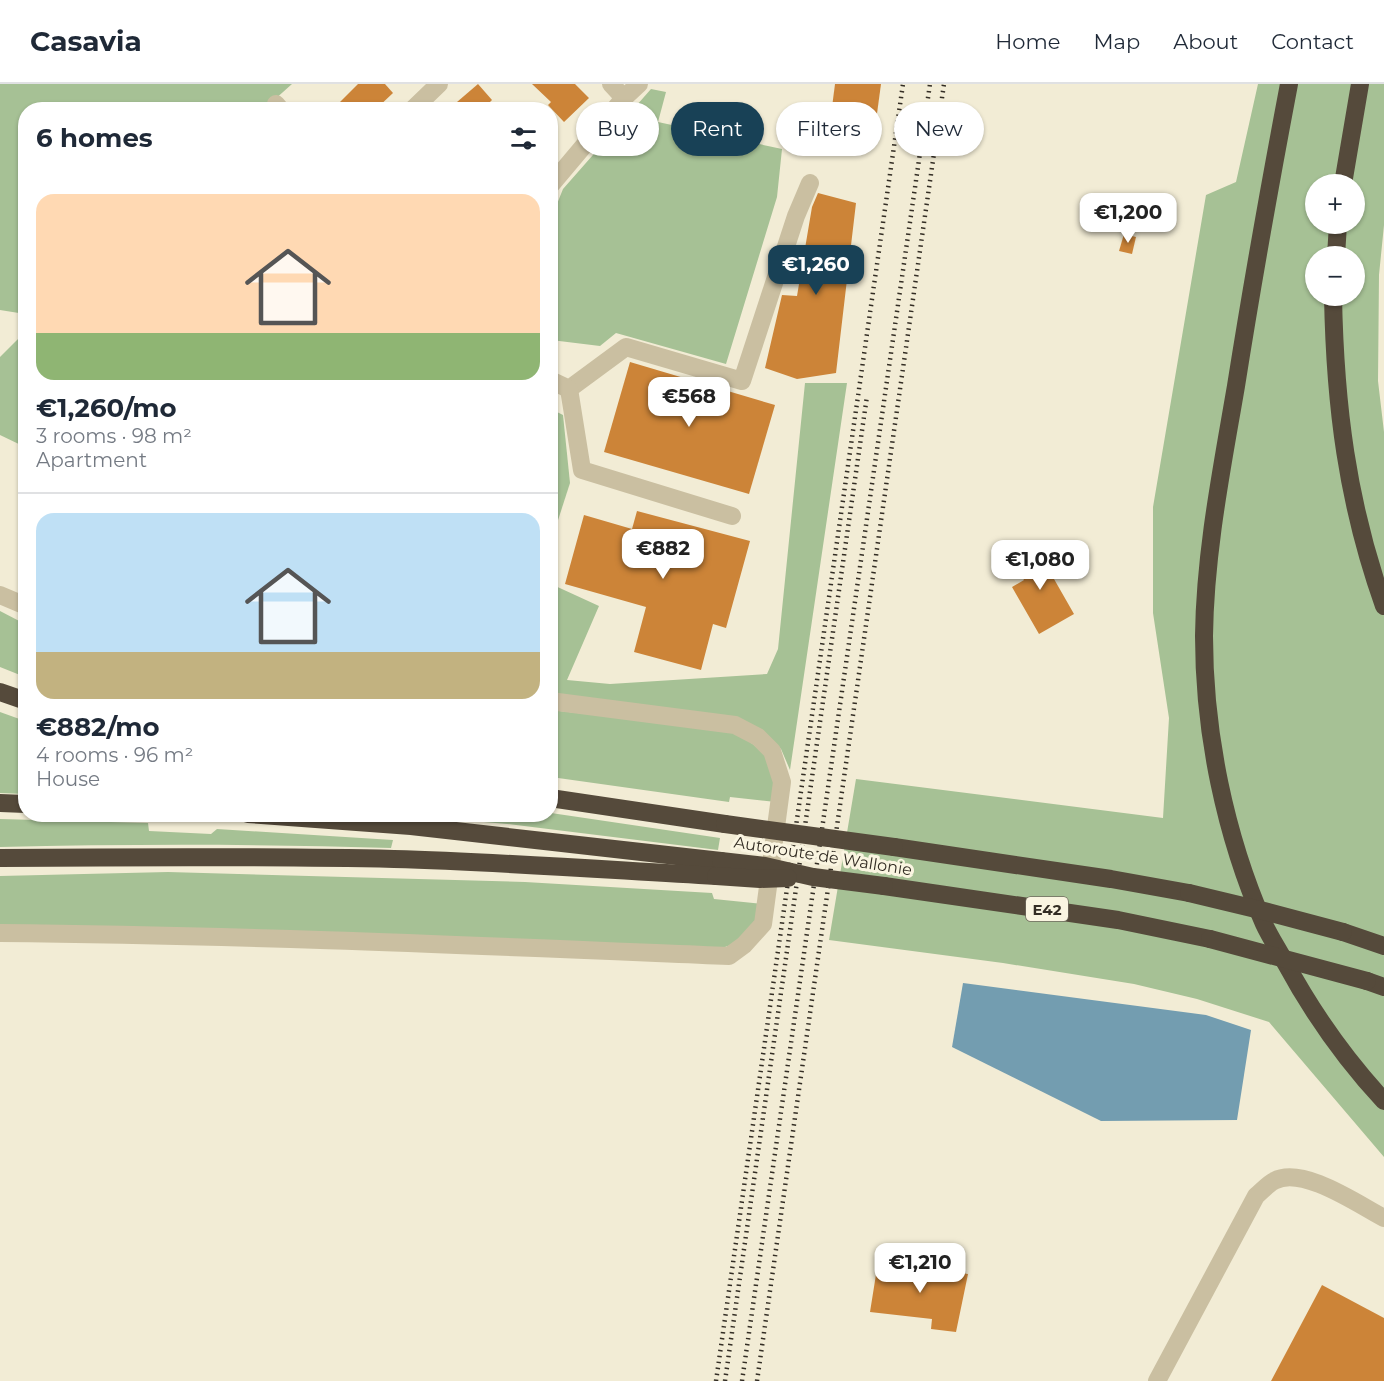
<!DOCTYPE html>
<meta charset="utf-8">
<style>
:root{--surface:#fff;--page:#f2f2f3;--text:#1f2937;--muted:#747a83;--line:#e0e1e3;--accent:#184156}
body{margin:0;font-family:Montserrat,sans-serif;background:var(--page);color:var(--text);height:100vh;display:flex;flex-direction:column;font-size:22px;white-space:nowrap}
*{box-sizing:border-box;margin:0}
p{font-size:20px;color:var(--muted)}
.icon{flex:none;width:33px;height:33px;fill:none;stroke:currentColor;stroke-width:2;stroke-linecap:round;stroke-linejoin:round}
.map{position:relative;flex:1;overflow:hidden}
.side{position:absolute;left:18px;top:18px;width:540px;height:720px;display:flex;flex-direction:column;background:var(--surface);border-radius:24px;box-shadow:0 2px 4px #0004}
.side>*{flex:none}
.banner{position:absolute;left:576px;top:18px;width:570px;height:54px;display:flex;gap:12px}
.buttons{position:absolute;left:1305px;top:90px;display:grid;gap:12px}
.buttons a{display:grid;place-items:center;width:60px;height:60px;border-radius:50%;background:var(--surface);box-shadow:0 2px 4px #0004;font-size:30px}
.price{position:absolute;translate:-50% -51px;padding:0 14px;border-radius:12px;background:#fff;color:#222;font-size:20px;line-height:39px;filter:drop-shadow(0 2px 3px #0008)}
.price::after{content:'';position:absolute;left:50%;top:36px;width:18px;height:14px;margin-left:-9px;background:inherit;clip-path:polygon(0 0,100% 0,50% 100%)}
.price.current{background:var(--accent);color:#fff}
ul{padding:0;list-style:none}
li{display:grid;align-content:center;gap:12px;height:318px;padding:0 18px}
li+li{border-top:2px solid var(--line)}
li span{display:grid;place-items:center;height:186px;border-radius:18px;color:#555}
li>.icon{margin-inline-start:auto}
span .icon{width:108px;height:108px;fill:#fffc;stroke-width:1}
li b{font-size:26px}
h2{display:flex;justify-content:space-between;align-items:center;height:72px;padding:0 18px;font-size:26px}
.tag{padding:0 21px;border-radius:27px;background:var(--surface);box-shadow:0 2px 4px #0004;font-size:21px;line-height:54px}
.tag.current{background:var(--accent);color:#fff}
header{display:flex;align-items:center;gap:36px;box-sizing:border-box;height:84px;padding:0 30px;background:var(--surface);border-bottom:2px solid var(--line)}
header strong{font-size:28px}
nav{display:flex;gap:33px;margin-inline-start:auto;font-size:21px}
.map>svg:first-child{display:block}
.green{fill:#a6c195;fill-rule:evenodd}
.water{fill:#739db0}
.building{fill:#cc8438}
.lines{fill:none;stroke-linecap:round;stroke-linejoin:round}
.minor{stroke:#cabfa1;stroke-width:18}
.highway{stroke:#554a3b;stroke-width:18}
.rail{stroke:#332d24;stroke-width:4.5;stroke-dasharray:1.5 4.5;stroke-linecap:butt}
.highway-bridge{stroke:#554a3b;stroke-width:18}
.labels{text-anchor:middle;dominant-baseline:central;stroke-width:6;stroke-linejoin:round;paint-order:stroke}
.shield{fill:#faf5e1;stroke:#6f695d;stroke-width:1.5}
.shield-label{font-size:15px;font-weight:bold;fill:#332d24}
.street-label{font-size:16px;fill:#332d24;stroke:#faf5e1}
</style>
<header>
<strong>Casavia</strong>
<nav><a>Home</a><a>Map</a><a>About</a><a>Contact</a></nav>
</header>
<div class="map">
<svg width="1384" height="1297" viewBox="0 0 1384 1297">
<rect width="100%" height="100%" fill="#f2ecd5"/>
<g class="green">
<path d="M 0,0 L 292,0 L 264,25 L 26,26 L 25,230 L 0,226 Z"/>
<path d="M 1258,0 L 1384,0 L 1384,141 L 1379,191 L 1378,297 L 1384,348 L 1384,1073 L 1269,938 L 1197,915 L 1134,900 L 1003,879 L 829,856 L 856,695 L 1163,734 L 1169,634 L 1153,529 L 1153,423 L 1206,111 L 1236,98 ZM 1316,100 L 1354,100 L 1354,140 L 1316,140 ZM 1316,172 L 1354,172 L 1354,212 L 1316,212 Z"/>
<path d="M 651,5 L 666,8 L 658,38 L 782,65 L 777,113 L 726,280 L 616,249 L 600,262 L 551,256 L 551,135 L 563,105 Z"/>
<path d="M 25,248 L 25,363 L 0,351 L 0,273 Z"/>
<path d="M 805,299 L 847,299 L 790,686 L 781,665 L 759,646 L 551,613 L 551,500 L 599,522 L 567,596 L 610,600 L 767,590 L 778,565 Z"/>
<path d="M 551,325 L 563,331 L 570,399 L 551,458 Z"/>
<path d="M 0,527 L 25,540 L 25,593 L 0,583 Z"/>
<path d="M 551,626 L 735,647 L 766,670 L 775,695 L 776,718 L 730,713 L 729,718 L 551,693 Z"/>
<path d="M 0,628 L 25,637 L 25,710 L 0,709 Z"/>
<path d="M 551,729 L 720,754 L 718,766 L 507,740 L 402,731 Z"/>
<path d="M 0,735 L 148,739 L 149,747 L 211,750 L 217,745 L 393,756 L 391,764 C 261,760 131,760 0,763 Z"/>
<path d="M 168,788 L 525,798 L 712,809 L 714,815 L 763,820 L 754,843 L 731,861 L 716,866 L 0,845 L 0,792 Z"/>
</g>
<path class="water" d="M 963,899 L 1206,931 L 1251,946 L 1237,1036 L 1101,1037 L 952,963 Z"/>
<g class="building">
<path d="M 358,0 L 385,0 L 393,9 L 375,26 L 332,26 Z"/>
<path d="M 478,0 L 492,16 L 482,26 L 464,26 L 457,18 Z"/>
<path d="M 532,0 L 575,0 L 589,14 L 564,38 L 548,21 L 551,18 Z"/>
<path d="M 835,0 L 881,0 L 876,37 L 831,31 Z"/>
<path d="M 818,109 L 856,119 L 836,289 L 797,295 L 765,284 L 782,211 L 797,212 L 812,123 Z"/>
<path d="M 1124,150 L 1136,153 L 1132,170 L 1119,167 Z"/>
<path d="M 630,278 L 775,321 L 749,410 L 604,368 Z"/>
<path d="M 637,427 L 750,457 L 726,544 L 713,540 L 701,586 L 634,568 L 646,523 L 565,500 L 584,431 L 632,445 Z"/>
<path d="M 1034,460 L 1074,530 L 1039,550 L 1012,503 L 1024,496 L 1011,473 Z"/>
<path d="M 878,1178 L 968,1190 L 956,1248 L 931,1245 L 932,1235 L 870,1228 Z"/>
<path d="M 1322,1201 L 1384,1234 L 1384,1297 L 1271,1297 Z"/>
</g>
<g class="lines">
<g class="minor">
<path d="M 611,0 L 624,14"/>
<path d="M 276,20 L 281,26"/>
<path d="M 412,26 L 439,0"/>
<path d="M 550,102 L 624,14 L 639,0"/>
<path d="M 550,296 L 569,305 L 626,263 L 742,297 L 796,132 L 810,99"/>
<path d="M 569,305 L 582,386 L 732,432"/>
<path d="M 0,511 L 26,522"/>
<path d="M 0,849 C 243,851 486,862 729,872 L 744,861 L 763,840 L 782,698 L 772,667 L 758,653 L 735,641 L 550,617"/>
<path d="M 1157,1297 L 1256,1112 C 1262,1107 1268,1100 1274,1097 C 1302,1081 1359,1121 1384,1134"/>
</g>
<g class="highway">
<path d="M 1289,0 C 1270,100 1252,201 1236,302 C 1222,384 1205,468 1204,552 C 1204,649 1225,751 1264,840 C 1270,853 1278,865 1285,878 C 1312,928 1345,975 1384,1017"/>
<path d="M 1343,100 L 1360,0"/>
<path d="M 1336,172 L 1338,140"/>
<path d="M 1333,212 C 1335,321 1347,418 1384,522"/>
<path d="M 0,608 L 26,617"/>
<path d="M 550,714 L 725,740"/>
<path d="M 0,719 L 26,720"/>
<path d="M 248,730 L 411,742 L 721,777"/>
<path d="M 894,763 L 1111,795 L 1189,809"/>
<path d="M 0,774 C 131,773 263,772 394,775 C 502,778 609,786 716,792"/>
<path d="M 884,802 L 1118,836 L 1210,855"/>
<path d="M 1343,848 L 1384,862"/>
<path d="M 1367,897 L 1384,903"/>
</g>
<g class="rail">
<path d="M 716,1297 L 903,0"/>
<path d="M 725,1297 L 867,312"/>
<path d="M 742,1297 L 930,0"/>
<path d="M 757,1297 L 944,0"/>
</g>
<g class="highway-bridge">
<path d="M 725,740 L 894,763"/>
<path d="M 721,777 L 765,782 L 813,793 L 884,802"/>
<path d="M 716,792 L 760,795 L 788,794"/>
<path d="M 1189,809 L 1264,827 L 1343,848"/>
<path d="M 1210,855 L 1367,897"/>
</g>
</g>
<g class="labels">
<rect class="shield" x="1026" y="813" width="42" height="24" rx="4.5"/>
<g class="shield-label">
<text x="1047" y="825">E42</text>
</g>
<g class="street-label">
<text transform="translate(823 772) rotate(9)">Autoroute de Wallonie</text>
</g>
</g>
</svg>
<div class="buttons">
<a>+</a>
<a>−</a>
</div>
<b class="price" style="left:1128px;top:160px">€1,200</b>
<b class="price current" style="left:816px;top:212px">€1,260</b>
<b class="price" style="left:689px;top:344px">€568</b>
<b class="price" style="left:663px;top:496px">€882</b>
<b class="price" style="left:1040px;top:507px">€1,080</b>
<b class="price" style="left:920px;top:1210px">€1,210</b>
<div class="banner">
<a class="tag">Buy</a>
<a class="tag current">Rent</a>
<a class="tag">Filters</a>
<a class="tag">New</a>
</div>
<section class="side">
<h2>6 homes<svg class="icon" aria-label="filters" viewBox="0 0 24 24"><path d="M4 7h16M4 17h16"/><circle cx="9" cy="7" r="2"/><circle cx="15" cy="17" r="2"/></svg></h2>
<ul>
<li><span style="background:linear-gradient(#ffd9b3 75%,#8fb573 0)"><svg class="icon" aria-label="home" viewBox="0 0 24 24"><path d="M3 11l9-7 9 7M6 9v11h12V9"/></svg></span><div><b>€1,260/mo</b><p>3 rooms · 98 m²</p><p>Apartment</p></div></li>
<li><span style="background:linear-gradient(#bfe0f5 75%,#c2b280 0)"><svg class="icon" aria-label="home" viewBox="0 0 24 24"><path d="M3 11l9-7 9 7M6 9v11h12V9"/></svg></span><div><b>€882/mo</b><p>4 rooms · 96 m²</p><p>House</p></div></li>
</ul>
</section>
</div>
